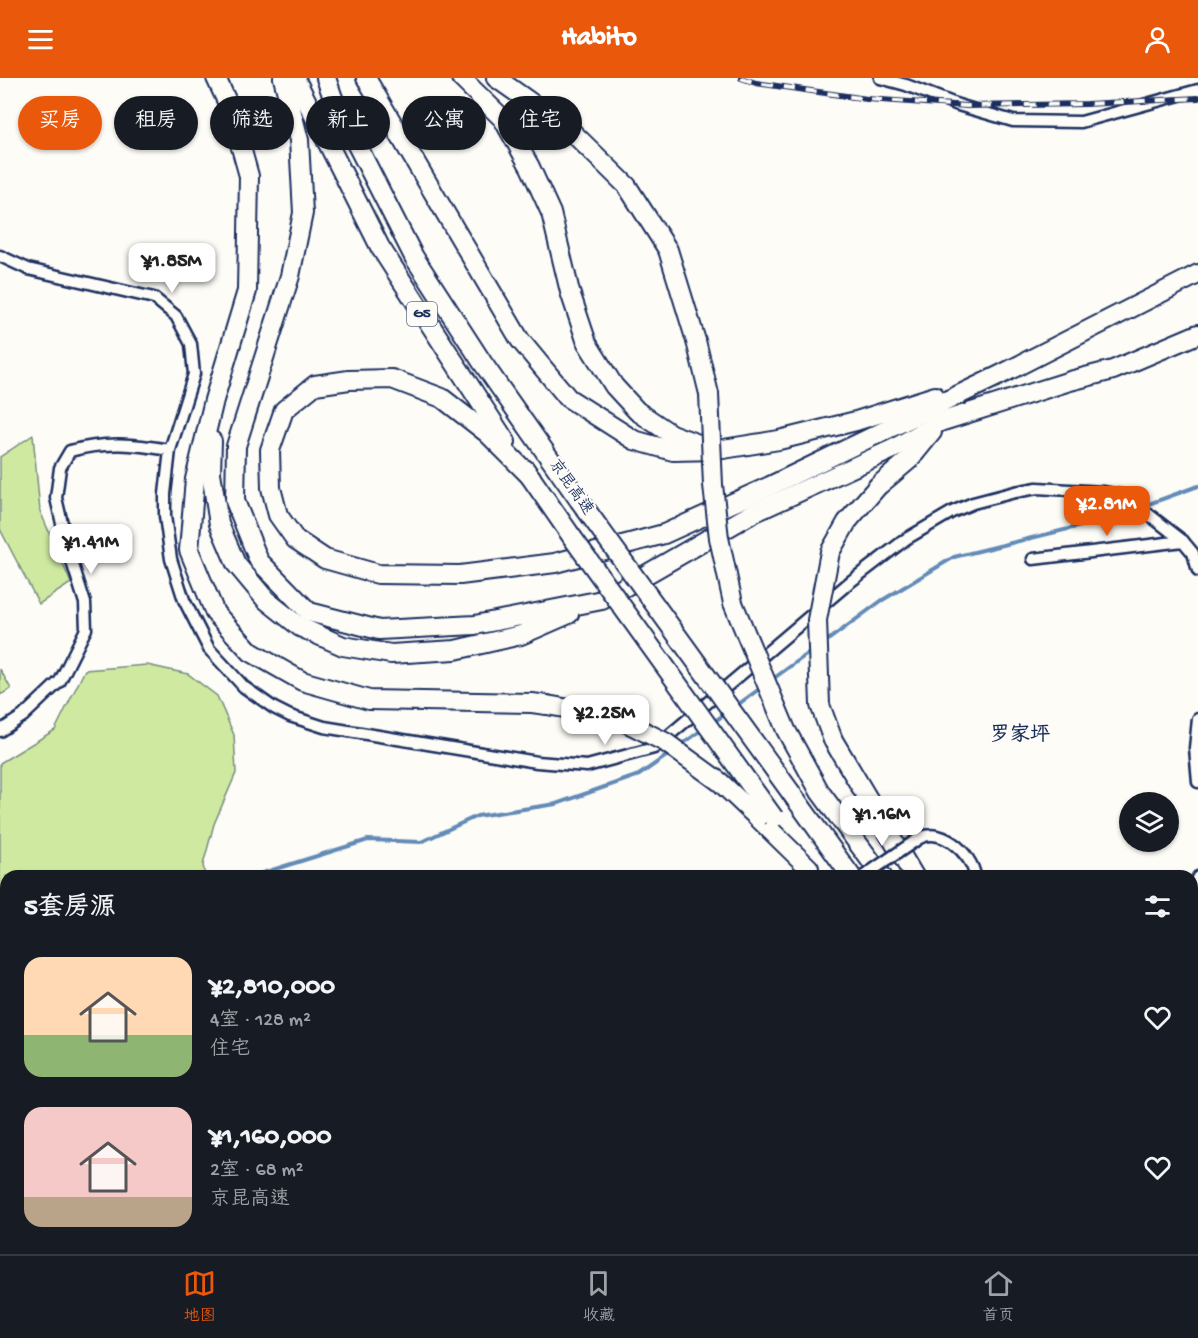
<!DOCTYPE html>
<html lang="zh">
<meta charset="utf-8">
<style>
:root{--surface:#171b24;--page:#20242c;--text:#f1f3f6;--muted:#9ea1a6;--line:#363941;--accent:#ea580c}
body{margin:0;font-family:"Gochi Hand","LXGW WenKai TC",sans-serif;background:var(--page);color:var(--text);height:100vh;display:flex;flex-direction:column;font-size:22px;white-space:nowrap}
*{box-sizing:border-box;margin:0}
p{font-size:20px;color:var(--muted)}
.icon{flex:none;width:33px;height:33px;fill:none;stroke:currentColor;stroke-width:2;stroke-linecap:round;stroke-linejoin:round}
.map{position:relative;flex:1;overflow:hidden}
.panel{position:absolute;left:0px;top:792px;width:1198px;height:384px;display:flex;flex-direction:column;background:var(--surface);border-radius:18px 18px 0 0;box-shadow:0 2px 4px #0004}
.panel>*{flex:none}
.top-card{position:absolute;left:18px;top:18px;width:600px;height:54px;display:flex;gap:12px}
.buttons{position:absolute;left:1119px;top:714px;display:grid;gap:12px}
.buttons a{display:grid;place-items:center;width:60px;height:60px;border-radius:50%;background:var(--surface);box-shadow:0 2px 4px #0004;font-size:30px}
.price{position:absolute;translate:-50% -51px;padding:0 14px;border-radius:12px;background:#fff;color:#222;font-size:20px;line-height:39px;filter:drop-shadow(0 2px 3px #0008)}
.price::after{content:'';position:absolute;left:50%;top:36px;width:18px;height:14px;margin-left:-9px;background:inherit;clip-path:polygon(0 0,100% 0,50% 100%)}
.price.current{background:var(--accent);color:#fff}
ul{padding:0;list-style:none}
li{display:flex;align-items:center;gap:18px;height:150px;padding:0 24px}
li span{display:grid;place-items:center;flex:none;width:168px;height:120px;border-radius:18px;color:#555}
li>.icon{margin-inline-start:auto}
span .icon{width:72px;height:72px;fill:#fffc;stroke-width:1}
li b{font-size:26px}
h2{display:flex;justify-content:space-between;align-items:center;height:72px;padding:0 24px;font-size:26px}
.pill{padding:0 21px;border-radius:27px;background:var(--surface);box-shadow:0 2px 4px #0004;font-size:21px;line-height:54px}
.pill.current{background:var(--accent);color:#fff}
header{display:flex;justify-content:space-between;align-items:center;height:78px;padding:0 24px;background:var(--accent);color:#fff;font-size:27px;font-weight:700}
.tabs{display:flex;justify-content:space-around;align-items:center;height:84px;border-top:2px solid var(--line);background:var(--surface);font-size:16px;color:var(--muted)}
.tabs a{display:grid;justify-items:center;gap:3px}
.tabs .current{color:var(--accent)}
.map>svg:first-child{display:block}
.green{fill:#cfeaa0;stroke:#758c7f;stroke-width:1.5}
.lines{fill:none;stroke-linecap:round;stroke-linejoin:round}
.stream{stroke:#648bb7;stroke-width:4}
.street-casing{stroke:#1b2f5e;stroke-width:15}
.highway-casing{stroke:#1b2f5e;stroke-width:22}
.street{stroke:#fdfcf7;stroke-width:10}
.highway{stroke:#fdfcf7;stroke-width:18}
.rail-casing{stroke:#1b2f5e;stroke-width:6}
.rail{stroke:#fdfcf7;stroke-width:4;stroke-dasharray:11;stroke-linecap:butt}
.street-bridge-casing{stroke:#1b2f5e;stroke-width:15;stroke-linecap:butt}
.highway-bridge-casing{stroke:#1b2f5e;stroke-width:22;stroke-linecap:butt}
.street-bridge{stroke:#fdfcf7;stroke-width:10}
.highway-bridge{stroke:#fdfcf7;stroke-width:18}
.labels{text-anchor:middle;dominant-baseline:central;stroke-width:4.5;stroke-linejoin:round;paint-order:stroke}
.shield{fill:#fdfcf7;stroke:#5f6c8c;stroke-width:1.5}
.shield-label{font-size:15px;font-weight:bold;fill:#1b2f5e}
.street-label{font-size:16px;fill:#1b2f5e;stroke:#fdfcf7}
.quarter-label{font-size:20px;font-weight:bold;fill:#1b2f5e;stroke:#fdfcf7}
</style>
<header><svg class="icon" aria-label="menu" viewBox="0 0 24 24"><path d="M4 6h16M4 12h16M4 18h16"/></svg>Habito<svg class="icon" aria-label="person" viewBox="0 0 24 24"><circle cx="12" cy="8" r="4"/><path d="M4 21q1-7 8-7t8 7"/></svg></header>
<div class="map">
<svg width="1198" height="1176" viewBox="0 0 1198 1176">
<rect width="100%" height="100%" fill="#fdfcf7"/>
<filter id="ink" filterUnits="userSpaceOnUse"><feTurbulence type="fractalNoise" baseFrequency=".0167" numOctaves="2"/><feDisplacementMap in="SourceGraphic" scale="12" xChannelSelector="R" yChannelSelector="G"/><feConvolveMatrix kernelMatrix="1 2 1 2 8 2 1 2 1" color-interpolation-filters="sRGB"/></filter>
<g filter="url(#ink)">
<g class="green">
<path d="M 33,357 L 40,433 L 71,505 L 39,526 L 0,451 L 0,379 Z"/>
<path d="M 147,587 L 188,596 L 217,618 L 234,657 L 236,695 L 214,746 L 203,787 L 205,798 L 6,798 L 6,844 L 0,846 L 0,685 L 55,652 L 85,592 Z"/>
<path d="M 0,591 L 11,611 L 0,617 Z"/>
<path d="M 0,1020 L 6,1023 L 6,1170 L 1052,1170 L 1057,1176 L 0,1176 Z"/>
</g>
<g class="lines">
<g class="stream">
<path d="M 824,565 L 881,523 L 954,479 L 1105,442 L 1198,408"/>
<path d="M 770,603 L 813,572"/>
<path d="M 736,628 L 762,609"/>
<path d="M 712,645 L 728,634"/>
<path d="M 680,668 L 703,651"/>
<path d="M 253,798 L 368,762 L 421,764 L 477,738 L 556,726 L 639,697 L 672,674"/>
<path d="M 1192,824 L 1198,818"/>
<path d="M 1192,1009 L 1198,1012"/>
</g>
<g class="street-casing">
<g id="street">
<path d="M 880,0 L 906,7 L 958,27 L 1013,43 L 1081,44 L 1198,12"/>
<path d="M 0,178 L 28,191 L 154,220 L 176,238 L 191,266 L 194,296 L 170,372 L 165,416 L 165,438 L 171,481 L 184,522 L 209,571 L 244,609 L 274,630 L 290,638 L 324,649 L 537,684 L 587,688 L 654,670 L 850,504 L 906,461 L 952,434 L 973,425 L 1015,414 L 1037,410 L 1103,414 L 1125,418 L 1183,463 L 1193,475 L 1198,493"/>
<path d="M 1033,481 L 1183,463"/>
<path d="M 1198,641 L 1195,670 L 1198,704"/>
<path d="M 0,653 L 23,638 L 60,603 L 86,551 L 85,525 L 68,471 L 56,420 L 60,390 L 70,373 C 106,363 134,366 170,372"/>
<path d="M 915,763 C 939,744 972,776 975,798"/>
<path d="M 1192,810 L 1198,799"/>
<path d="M 1192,1080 L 1198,1084"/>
</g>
</g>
<g class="highway-casing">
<g id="highway">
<path d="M 216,0 L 230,30 L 249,98 L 247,213 L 214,322 L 195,401 L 189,472 L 215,535 L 251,574 L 302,603 L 369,622 L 532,625 L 547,627"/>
<path d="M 283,0 L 299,62 L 303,135 L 290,198 L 236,368 L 235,423 L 259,483 L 309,534 L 379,552 L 475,547 L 602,522 L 753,435 L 893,371 L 940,344 L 1070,303 L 1113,292 L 1198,256"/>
<path d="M 295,0 L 380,169 L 506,364"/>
<path d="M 326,0 L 333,20 L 414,179 L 482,284 L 579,422"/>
<path d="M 366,0 L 520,262 L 568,320 L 634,362 L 673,373 L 717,372 L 779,362 L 856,343 L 935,318"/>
<path d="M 461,0 L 503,41 L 530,89 L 551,135 L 570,214 L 587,265 L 614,308 L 637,333 L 671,356 L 704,368"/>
<path d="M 496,0 L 571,53 L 627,108 L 668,172 L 696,263"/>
<path d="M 212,363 L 211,395 L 219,446 L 236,486 L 266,522 L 300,549 L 343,568 L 391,576 L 455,572 L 521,557 L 569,536"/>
<path d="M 525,391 L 572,459"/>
<path d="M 531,399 L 487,355 L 442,320 L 392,301 L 349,302 L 315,307 L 284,332 L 270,372 L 271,410 L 278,437 L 295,461 L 325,481 L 378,496 L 460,497 L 555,485 L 664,456 L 770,408 L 1000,297 L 1198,196"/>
<path d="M 878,408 L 910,381 L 932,354"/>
<path d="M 833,662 L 914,798"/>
<path d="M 803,683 L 820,714 L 882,798"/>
<path d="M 792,716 L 851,798"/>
<path d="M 758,740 L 809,790"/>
<path d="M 1192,1158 L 1198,1162"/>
<path d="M 1110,1170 L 1117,1176"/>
<path d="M 1141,1170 L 1148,1176"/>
</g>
</g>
<use href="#street" class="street"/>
<use href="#highway" class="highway"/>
<g class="rail-casing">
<path id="rail" d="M 741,0 L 756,5 L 867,21 L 967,28 L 1087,26 L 1198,20"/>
</g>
<use href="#rail" class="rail"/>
<g class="street-bridge-casing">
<path id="street-bridge" d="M 864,798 L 915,763"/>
</g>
<g class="highway-bridge-casing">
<g id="highway-bridge">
<path d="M 696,263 L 709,316 L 713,407 L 719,460 L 733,525 L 786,652 L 803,683"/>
<path d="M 579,422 L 792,716"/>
<path d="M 572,459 L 774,740"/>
<path d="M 547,627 L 615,639 L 665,664 L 720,704 L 758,740"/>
<path d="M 833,662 L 820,627 L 817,542 L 830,474 L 847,444 L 878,408"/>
</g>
</g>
<use href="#street-bridge" class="street-bridge"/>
<use href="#highway-bridge" class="highway-bridge"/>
</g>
</g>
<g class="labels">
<rect class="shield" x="407" y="224" width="30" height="24" rx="4.5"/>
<g class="shield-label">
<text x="422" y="236">G5</text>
</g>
<g class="street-label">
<text transform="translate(570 410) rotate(55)">京昆高速</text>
</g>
<g class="quarter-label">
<text x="1020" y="658">罗家坪</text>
</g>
</g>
</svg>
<div class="buttons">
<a><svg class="icon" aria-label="layers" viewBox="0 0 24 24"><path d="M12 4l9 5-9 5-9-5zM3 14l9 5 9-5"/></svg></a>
</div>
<b class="price" style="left:172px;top:216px">¥1.85M</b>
<b class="price current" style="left:1107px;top:459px">¥2.81M</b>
<b class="price" style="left:91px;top:497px">¥1.41M</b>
<b class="price" style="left:605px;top:668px">¥2.25M</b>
<b class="price" style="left:882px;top:769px">¥1.16M</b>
<div class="top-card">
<a class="pill current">买房</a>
<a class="pill">租房</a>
<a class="pill">筛选</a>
<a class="pill">新上</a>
<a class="pill">公寓</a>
<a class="pill">住宅</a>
</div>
<section class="panel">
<h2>5套房源<svg class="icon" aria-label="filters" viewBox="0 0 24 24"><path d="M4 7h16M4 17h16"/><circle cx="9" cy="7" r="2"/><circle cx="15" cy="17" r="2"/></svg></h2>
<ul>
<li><span style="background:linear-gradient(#ffd9b3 65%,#8fb573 0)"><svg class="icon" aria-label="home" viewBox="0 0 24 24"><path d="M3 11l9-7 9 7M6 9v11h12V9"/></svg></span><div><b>¥2,810,000</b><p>4室 · 128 m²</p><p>住宅</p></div><svg class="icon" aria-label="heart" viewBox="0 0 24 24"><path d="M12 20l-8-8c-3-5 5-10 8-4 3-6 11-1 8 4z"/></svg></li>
<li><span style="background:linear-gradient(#f6c9c9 75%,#b9a48a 0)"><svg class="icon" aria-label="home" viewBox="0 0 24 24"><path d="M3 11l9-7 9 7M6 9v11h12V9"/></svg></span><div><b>¥1,160,000</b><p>2室 · 68 m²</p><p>京昆高速</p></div><svg class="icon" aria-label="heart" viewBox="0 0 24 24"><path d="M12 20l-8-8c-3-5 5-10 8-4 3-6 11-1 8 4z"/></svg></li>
</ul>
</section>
</div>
<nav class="tabs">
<a class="current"><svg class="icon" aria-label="map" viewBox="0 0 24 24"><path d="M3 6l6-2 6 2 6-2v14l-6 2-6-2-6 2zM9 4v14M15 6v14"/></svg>地图</a>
<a><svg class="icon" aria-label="saved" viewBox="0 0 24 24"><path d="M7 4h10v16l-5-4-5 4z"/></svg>收藏</a>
<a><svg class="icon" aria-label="home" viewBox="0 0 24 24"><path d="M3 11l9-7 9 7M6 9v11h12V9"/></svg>首页</a>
</nav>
